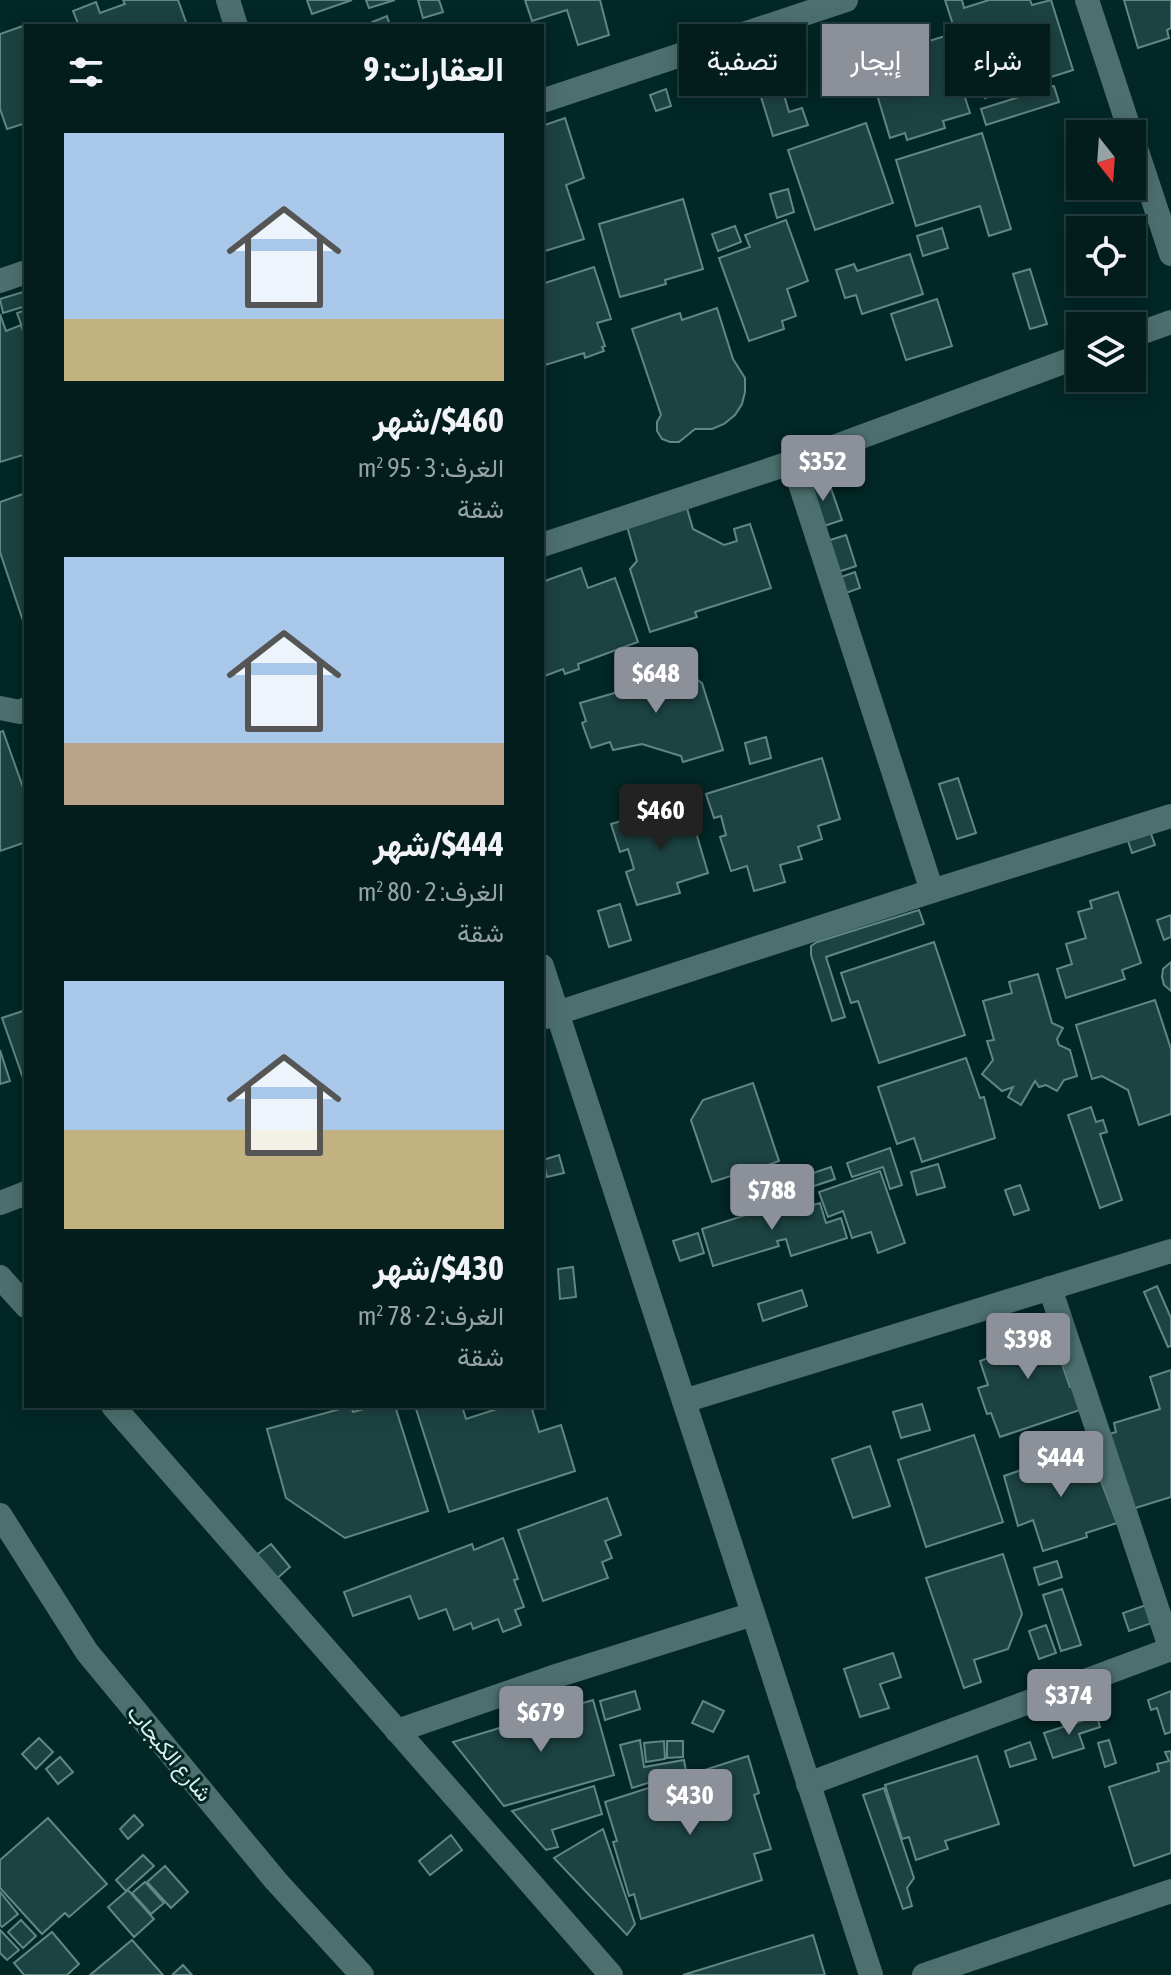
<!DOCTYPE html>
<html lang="ar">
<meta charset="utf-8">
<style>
:root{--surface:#021d1c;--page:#0c2625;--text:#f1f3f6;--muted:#96a2a3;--line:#233b3b;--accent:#8c9099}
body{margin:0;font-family:"Asap Condensed",Vazirmatn,sans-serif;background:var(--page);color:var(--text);direction:rtl;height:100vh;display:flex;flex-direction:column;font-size:30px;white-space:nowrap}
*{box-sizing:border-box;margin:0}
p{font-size:26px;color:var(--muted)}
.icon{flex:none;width:44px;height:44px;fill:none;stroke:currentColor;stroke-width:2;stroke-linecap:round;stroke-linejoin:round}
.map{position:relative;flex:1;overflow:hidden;direction:ltr}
.drawer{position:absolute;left:24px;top:24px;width:520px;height:1384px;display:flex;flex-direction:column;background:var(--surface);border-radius:0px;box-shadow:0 4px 20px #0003,0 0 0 2px var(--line);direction:rtl}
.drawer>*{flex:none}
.hud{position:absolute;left:568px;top:24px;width:482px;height:72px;direction:rtl;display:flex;gap:16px}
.needle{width:52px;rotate:163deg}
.fabs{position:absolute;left:1066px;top:120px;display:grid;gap:16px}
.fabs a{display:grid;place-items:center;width:80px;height:80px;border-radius:0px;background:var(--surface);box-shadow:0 4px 20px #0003,0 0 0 2px var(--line);font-size:40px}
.price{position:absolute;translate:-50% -68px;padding:0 18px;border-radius:8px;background:var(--accent);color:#fff;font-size:26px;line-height:52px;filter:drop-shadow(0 2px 4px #0008)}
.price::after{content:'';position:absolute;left:50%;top:48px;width:24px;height:18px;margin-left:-12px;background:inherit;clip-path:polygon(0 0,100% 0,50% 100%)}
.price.on{background:#222;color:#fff}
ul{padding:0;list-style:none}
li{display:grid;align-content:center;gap:16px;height:424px;padding:0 40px}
li span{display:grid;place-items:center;height:248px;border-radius:0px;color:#555}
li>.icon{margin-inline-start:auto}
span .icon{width:144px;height:144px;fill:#fffc;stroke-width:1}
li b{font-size:34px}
h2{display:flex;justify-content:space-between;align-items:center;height:96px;padding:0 40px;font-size:34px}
.pill{padding:0 28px;border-radius:0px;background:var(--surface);box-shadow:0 4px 20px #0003,0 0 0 2px var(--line);font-size:28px;line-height:72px}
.pill.on{background:var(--accent);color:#fff}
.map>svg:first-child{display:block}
.building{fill:#1c4341;stroke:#628684;stroke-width:2}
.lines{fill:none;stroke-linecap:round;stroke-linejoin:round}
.street{stroke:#4d706e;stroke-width:24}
.secondary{stroke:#4d706e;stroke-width:24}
.labels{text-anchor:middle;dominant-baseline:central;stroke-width:6;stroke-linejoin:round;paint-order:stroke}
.street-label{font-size:22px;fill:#dcf0ee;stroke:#022725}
</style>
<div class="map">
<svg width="1171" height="1975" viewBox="0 0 1171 1975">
<rect width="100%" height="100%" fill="#022725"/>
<g class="building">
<path d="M 123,0 L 178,0 L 187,25 L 79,26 L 73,11 L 96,2 L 100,13 L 125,4 Z"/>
<path d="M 307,0 L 352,0 L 312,14 Z"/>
<path d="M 366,0 L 395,0 L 369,8 Z"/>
<path d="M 418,0 L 439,0 L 443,12 L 423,18 Z"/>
<path d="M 525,0 L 600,0 L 609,35 L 578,45 L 567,10 L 532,21 Z"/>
<path d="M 945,0 L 962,0 L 964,8 L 989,0 L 1030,0 L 1032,5 L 1051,0 L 1073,70 L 985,98 L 967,37 L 958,40 Z"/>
<path d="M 1124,0 L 1171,0 L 1171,28 L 1167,30 L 1169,38 L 1138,48 Z"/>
<path d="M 387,16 L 390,26 L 373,26 L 372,22 Z"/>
<path d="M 31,23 L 32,26 L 26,26 L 26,123 L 7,129 L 0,109 L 0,34 Z"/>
<path d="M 945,36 L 970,113 L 943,121 L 945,128 L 907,140 L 905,133 L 890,138 L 875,88 L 893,82 L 888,68 L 899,65 L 897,59 L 928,49 L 926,42 Z"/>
<path d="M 772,55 L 789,112 L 802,108 L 808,125 L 773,136 L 750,61 Z"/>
<path d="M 1054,86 L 1059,102 L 986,125 L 981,109 Z"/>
<path d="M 666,89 L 671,106 L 656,111 L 650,95 Z"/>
<path d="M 565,118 L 584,178 L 566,185 L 584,239 L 542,252 L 542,126 Z"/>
<path d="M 866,123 L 893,203 L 815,230 L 788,150 Z"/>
<path d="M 982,133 L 1011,229 L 989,236 L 980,206 L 916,226 L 896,160 Z"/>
<path d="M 788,189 L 794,212 L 777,218 L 770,194 Z"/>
<path d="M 683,199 L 703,269 L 665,280 L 666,284 L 620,297 L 599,224 Z"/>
<path d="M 786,220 L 808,281 L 787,289 L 796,316 L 782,321 L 784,329 L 749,341 L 719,258 L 750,247 L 745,235 Z"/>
<path d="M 735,226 L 741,242 L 718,251 L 712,234 Z"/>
<path d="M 942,228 L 948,248 L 923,256 L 917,236 Z"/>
<path d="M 910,254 L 923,294 L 862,314 L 856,295 L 845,298 L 836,270 L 854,264 L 857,271 Z"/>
<path d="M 594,267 L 611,319 L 597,323 L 605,346 L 602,347 L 604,351 L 585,358 L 584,353 L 542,366 L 542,284 Z"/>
<path d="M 1030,269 L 1047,324 L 1030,329 L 1013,274 Z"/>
<path d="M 26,291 L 26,306 L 3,313 L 0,299 Z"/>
<path d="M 937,299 L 952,346 L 906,360 L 891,314 Z"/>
<path d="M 717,308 L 733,359 L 745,378 L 745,392 L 742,404 L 735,415 L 724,424 L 712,429 L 695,429 L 679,442 L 670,442 L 662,439 L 657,431 L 657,422 L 661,415 L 632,329 L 680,313 L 682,320 Z"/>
<path d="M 26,310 L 26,338 L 17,313 Z"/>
<path d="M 0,314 L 6,331 L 21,325 L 26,341 L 26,454 L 0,462 Z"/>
<path d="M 827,477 L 842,520 L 818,528 L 804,485 Z"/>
<path d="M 26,493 L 26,630 L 0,552 L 0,502 Z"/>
<path d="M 686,505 L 693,529 L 724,545 L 737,541 L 734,529 L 750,524 L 771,588 L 695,612 L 697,617 L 650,632 L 630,569 L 637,561 L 626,523 Z"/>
<path d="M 846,535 L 856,566 L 838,572 L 827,541 Z"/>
<path d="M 581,568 L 588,588 L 615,578 L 638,642 L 578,664 L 579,669 L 565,674 L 563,669 L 542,677 L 542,582 Z"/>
<path d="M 855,572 L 860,588 L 843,594 L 838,578 Z"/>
<path d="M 679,651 L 684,670 L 702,683 L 723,750 L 683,762 L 681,756 L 642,744 L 613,750 L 610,742 L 591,748 L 582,723 L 586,721 L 580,703 L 659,680 L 654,659 Z"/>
<path d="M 3,731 L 26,796 L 26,842 L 0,851 L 0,732 Z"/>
<path d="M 766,737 L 771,758 L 750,764 L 745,743 Z"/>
<path d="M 822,758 L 840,819 L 818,826 L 822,839 L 798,847 L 802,859 L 780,865 L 785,882 L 754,891 L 747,866 L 731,871 L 720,837 L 726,835 L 721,816 L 714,818 L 706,794 Z"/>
<path d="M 958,778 L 976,833 L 957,839 L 939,784 Z"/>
<path d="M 687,802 L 708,873 L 677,883 L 680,893 L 637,905 L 626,872 L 634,869 L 628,849 L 620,852 L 611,824 Z"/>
<path d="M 1150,831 L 1155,845 L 1132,853 L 1127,838 Z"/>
<path d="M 1118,892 L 1141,963 L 1122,970 L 1125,979 L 1066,998 L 1057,969 L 1072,964 L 1066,944 L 1086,938 L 1078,912 L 1092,908 L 1090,901 Z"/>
<path d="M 620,904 L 631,940 L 609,947 L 598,911 Z"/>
<path d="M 919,910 L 924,924 L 826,957 L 845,1017 L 832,1021 L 811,955 L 811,946 L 817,942 Z"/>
<path d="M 1171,915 L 1171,937 L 1164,940 L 1157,920 Z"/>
<path d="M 934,942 L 965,1035 L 879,1063 L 858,1001 L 851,1003 L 841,973 Z"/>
<path d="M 1171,962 L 1171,991 L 1164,985 L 1162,977 L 1163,969 Z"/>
<path d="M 1038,974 L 1052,1023 L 1063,1028 L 1057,1039 L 1059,1045 L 1070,1050 L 1077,1076 L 1064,1080 L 1057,1091 L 1046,1085 L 1039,1087 L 1035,1081 L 1021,1105 L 1008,1097 L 1013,1087 L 1002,1091 L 982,1074 L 993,1060 L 987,1041 L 994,1040 L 983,1001 L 1012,993 L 1009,982 Z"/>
<path d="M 1155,1000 L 1171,1049 L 1171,1114 L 1139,1125 L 1128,1090 L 1102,1076 L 1092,1079 L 1076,1025 Z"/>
<path d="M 26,1010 L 26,1077 L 23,1078 L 2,1018 Z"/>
<path d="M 0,1050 L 10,1081 L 0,1084 Z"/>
<path d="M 966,1058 L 980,1098 L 984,1097 L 995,1138 L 922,1162 L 914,1138 L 897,1144 L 878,1087 Z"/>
<path d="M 753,1083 L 779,1161 L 760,1168 L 763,1174 L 740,1181 L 737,1174 L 712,1182 L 691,1120 L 703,1100 Z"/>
<path d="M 1091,1107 L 1096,1122 L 1103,1120 L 1107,1132 L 1100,1134 L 1122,1200 L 1100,1208 L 1068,1115 Z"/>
<path d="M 890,1148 L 902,1185 L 890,1189 L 883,1167 L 852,1177 L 847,1163 Z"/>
<path d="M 559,1155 L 564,1173 L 547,1177 L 543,1160 Z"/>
<path d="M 938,1164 L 945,1187 L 917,1195 L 911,1172 Z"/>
<path d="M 831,1167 L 835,1179 L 757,1205 L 753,1193 Z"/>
<path d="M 880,1171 L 905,1243 L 878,1253 L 871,1232 L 852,1238 L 843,1211 L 828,1217 L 819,1192 Z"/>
<path d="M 1020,1185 L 1029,1210 L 1014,1215 L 1005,1190 Z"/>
<path d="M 793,1200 L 796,1210 L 820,1203 L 826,1223 L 841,1218 L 847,1238 L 791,1256 L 786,1239 L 777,1241 L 779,1246 L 713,1266 L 702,1229 Z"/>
<path d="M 698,1233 L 704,1253 L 680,1261 L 673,1241 Z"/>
<path d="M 573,1267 L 576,1297 L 560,1299 L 558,1269 Z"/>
<path d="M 1157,1286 L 1171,1318 L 1171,1346 L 1168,1347 L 1144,1292 Z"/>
<path d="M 802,1290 L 807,1306 L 763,1321 L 758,1304 Z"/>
<path d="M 1052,1316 L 1060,1342 L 1055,1344 L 1070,1387 L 1075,1386 L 1083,1409 L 1000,1437 L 991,1413 L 987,1414 L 978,1388 L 988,1385 L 980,1361 L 996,1355 L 992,1344 L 1028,1331 L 1025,1326 Z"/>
<path d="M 1171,1370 L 1171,1497 L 1129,1510 L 1106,1435 L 1116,1432 L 1114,1423 L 1160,1409 L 1150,1377 Z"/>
<path d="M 922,1404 L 930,1430 L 901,1438 L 893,1412 Z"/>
<path d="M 351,1406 L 353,1412 L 375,1406 L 395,1406 L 428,1511 L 345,1538 L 286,1498 L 267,1429 Z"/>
<path d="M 415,1406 L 462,1406 L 466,1419 L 506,1406 L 531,1406 L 539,1432 L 561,1425 L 575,1471 L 449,1512 Z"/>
<path d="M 974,1435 L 1003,1522 L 926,1547 L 898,1460 Z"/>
<path d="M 870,1446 L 890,1506 L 853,1518 L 832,1459 Z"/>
<path d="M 1088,1447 L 1117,1523 L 1086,1533 L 1087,1537 L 1043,1551 L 1033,1520 L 1018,1526 L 1004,1476 Z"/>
<path d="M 607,1498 L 621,1535 L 605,1541 L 612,1558 L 602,1562 L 608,1578 L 543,1601 L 518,1530 Z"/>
<path d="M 503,1538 L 518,1579 L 514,1580 L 524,1607 L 515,1610 L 521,1625 L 503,1632 L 498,1619 L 473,1629 L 471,1623 L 454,1630 L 446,1609 L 419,1619 L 410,1596 L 353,1616 L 344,1592 L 472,1544 L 474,1550 Z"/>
<path d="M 271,1544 L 290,1567 L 274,1581 L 255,1556 Z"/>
<path d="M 1003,1554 L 1022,1614 L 1008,1649 L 974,1660 L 981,1682 L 964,1688 L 926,1578 Z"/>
<path d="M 1057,1561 L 1062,1577 L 1039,1585 L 1034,1568 Z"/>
<path d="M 1062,1589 L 1081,1645 L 1061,1651 L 1043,1595 Z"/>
<path d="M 1146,1605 L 1152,1623 L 1129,1631 L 1123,1613 Z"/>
<path d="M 1046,1625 L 1056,1653 L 1039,1659 L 1029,1631 Z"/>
<path d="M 893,1653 L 901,1677 L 880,1684 L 889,1708 L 860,1717 L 844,1669 Z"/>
<path d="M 635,1691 L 640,1709 L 605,1720 L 600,1701 Z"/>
<path d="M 1171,1691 L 1171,1732 L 1165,1734 L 1157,1708 L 1151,1710 L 1148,1700 Z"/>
<path d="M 593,1700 L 614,1775 L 504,1806 L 453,1742 Z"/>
<path d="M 703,1701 L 724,1711 L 713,1732 L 692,1723 Z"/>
<path d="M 1097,1716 L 1100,1727 L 1079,1734 L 1084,1748 L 1053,1758 L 1044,1733 Z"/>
<path d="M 39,1738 L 53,1752 L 36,1769 L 22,1754 Z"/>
<path d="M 640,1740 L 644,1767 L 684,1760 L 686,1771 L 632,1788 L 620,1745 Z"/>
<path d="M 1109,1740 L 1116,1763 L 1105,1767 L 1098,1743 Z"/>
<path d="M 664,1741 L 665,1759 L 646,1762 L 644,1743 Z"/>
<path d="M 667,1741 L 683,1741 L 683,1757 L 667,1758 Z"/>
<path d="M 1030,1742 L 1036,1759 L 1010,1767 L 1005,1751 Z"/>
<path d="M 1171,1751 L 1171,1853 L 1134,1866 L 1109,1787 L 1159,1771 L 1157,1764 L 1169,1761 L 1165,1752 Z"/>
<path d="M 748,1756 L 759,1793 L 754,1795 L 771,1849 L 754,1854 L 762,1880 L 641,1919 L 634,1894 L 629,1896 L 613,1842 L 617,1841 L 605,1802 Z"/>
<path d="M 977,1756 L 999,1824 L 945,1841 L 948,1849 L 916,1860 L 909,1837 L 902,1839 L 885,1785 Z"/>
<path d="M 60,1757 L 73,1772 L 58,1784 L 46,1769 Z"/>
<path d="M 594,1786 L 602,1814 L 552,1830 L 558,1847 L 546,1850 L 512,1811 Z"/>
<path d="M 884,1788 L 914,1878 L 907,1888 L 912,1906 L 903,1909 L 863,1795 Z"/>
<path d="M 134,1815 L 143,1825 L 128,1839 L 120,1829 Z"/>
<path d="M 48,1818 L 107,1884 L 69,1917 L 65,1913 L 42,1934 L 0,1888 L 0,1860 Z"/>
<path d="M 603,1829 L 635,1924 L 627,1935 L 554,1858 Z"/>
<path d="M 451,1835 L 462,1850 L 430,1875 L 419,1861 Z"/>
<path d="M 143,1855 L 154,1866 L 126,1891 L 116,1880 Z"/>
<path d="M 165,1866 L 188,1892 L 171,1908 L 147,1882 Z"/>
<path d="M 145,1882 L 164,1903 L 151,1914 L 132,1893 Z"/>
<path d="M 128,1890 L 154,1919 L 134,1937 L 108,1907 Z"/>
<path d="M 0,1892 L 18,1914 L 2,1927 L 0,1925 Z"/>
<path d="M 21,1920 L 36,1936 L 23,1948 L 8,1932 Z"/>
<path d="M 0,1930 L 19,1950 L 7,1960 L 0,1953 Z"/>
<path d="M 52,1932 L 79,1964 L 67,1975 L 24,1975 L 14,1963 Z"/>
<path d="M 813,1935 L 825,1975 L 683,1975 Z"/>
<path d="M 132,1940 L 163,1975 L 90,1975 Z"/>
<path d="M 183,1965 L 192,1975 L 172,1975 Z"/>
</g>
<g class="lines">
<g class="street">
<path d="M 228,0 L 236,26"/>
<path d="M 1087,0 L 1131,134"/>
<path d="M 542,101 L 846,0"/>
<path d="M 1132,136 L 1171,254"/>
<path d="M 0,281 L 26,272"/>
<path d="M 1132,336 L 1171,322"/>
<path d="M 793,462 L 932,891"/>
<path d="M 542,545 L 793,462 L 1080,356"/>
<path d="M 0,708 L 20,712 L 26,709"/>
<path d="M 542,966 L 871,1975"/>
<path d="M 545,1017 L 932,891 L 1171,816"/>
<path d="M 0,1203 L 26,1193"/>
<path d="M 0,1277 L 26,1306"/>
<path d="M 1050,1288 L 1171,1650"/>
<path d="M 684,1401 L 1171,1251"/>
<path d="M 113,1406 L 611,1975"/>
<path d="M 397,1731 L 553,1677 L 753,1614"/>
<path d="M 808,1784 L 1171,1649"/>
<path d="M 924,1975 L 1171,1891"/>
</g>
<path class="secondary" d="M 0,1515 L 87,1652 L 276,1881 L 362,1975"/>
</g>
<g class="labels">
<g class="street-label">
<text transform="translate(170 1753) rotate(50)">شارع الكبجاب</text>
</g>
</g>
</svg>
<div class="fabs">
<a><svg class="needle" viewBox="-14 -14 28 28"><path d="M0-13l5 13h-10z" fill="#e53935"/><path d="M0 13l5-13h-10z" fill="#96a2a3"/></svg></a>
<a><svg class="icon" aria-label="locate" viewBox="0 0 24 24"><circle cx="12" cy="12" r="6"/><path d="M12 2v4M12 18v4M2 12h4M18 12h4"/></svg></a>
<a><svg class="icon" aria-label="layers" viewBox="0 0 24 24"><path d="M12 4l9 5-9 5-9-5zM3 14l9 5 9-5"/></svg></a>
</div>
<b class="price" style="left:823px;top:503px">$352</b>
<b class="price" style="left:656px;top:715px">$648</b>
<b class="price on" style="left:661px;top:852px">$460</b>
<b class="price" style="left:772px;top:1232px">$788</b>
<b class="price" style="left:1028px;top:1381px">$398</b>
<b class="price" style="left:1061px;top:1499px">$444</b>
<b class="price" style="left:1069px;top:1737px">$374</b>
<b class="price" style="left:541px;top:1754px">$679</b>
<b class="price" style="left:690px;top:1837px">$430</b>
<div class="hud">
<a class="pill">شراء</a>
<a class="pill on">إيجار</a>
<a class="pill">تصفية</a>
</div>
<section class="drawer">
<h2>العقارات: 9<svg class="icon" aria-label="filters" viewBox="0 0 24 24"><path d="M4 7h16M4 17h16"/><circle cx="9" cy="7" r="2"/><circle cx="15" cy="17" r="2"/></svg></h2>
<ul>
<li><span style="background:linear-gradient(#a9c7e8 75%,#c2b280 0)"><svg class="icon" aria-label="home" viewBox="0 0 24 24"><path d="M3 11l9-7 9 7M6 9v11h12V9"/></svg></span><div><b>$460/شهر</b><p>الغرف: 3 · 95 m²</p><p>شقة</p></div></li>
<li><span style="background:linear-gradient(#a9c7e8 75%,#b9a48a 0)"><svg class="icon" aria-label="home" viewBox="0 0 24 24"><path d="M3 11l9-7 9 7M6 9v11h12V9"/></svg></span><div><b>$444/شهر</b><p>الغرف: 2 · 80 m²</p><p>شقة</p></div></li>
<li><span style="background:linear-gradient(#a9c7e8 60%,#c2b280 0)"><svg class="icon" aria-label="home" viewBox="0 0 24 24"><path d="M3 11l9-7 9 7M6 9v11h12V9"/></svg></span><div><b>$430/شهر</b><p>الغرف: 2 · 78 m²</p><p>شقة</p></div></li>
</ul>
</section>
</div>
